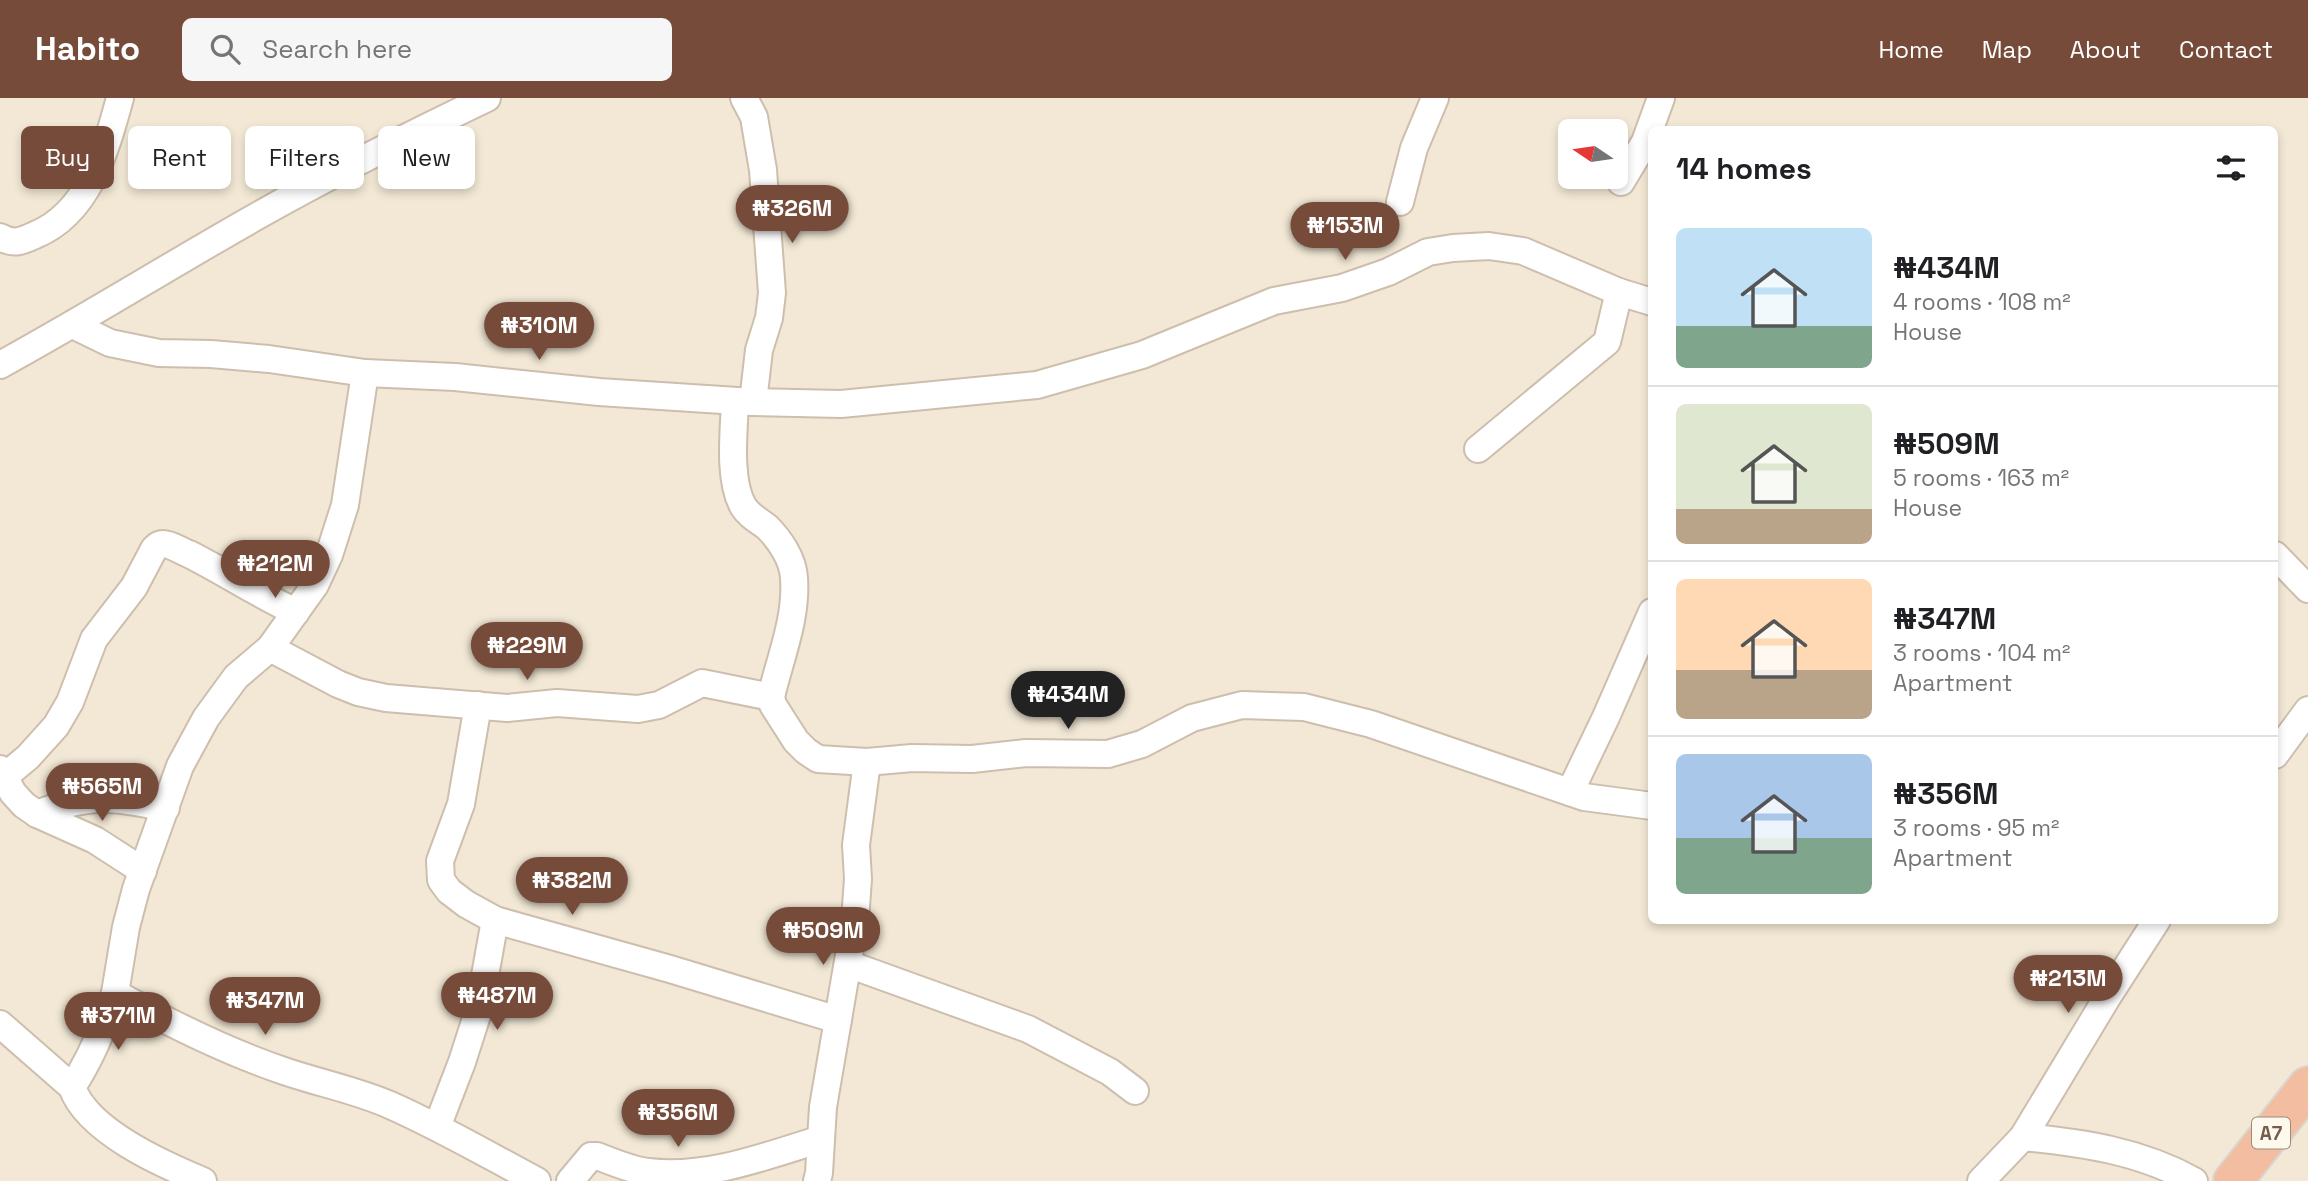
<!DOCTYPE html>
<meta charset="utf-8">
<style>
:root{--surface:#fff;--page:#f6f6f6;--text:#202124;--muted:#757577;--line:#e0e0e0;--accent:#764b39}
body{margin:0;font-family:"Space Grotesk",sans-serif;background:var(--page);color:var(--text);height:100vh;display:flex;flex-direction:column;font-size:26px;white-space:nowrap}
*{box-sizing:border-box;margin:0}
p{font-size:23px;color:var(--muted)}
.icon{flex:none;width:38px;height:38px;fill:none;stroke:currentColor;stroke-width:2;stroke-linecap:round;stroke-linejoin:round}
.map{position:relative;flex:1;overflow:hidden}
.sheet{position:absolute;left:1648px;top:28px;width:630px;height:798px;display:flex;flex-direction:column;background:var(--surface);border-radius:10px;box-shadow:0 4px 10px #0003}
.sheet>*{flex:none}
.hud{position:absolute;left:21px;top:28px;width:665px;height:63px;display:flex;gap:14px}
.needle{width:46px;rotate:283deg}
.controls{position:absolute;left:1558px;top:21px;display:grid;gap:14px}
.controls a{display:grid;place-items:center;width:70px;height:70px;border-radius:10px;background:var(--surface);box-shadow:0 4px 10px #0003;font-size:35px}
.price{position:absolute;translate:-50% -60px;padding:0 16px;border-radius:24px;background:var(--accent);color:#fff;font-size:23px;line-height:46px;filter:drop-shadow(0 2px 4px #0008)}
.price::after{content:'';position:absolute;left:50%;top:42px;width:21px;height:16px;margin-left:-10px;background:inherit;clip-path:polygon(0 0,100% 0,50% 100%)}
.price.active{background:#222;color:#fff}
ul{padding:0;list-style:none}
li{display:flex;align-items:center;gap:21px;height:175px;padding:0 28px}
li+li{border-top:2px solid var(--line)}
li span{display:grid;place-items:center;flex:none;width:196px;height:140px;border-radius:10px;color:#555}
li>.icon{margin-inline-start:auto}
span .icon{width:84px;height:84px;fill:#fffc;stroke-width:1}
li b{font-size:30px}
h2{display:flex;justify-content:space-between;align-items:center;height:84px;padding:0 28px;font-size:30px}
.chip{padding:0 24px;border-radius:10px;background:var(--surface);box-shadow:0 4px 10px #0003;font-size:24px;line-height:63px}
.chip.active{background:var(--accent);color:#fff}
header{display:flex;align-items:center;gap:42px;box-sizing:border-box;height:98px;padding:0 35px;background:var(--accent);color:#fff}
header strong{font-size:33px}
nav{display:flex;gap:38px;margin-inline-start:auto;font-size:24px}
.search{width:490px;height:63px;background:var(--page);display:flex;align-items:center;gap:18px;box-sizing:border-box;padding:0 24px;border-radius:10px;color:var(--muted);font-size:26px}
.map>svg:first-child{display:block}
.residential{fill:#f2e8d5;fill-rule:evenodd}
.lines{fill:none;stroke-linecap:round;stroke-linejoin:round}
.minor-casing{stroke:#cdbead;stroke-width:30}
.highway-casing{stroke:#dbd5d0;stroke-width:42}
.minor{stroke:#fff;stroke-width:26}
.highway{stroke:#f2bda0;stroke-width:38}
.labels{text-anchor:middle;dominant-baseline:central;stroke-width:6;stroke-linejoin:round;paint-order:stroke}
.shield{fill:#fef9ed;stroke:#9d8c7c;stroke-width:2}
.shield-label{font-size:19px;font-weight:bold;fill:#735e4c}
</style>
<header>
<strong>Habito</strong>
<div class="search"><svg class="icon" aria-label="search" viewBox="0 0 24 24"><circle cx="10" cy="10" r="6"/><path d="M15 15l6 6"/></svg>Search here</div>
<nav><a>Home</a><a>Map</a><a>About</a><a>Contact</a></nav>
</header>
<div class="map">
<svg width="2308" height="1083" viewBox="0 0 2308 1083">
<rect width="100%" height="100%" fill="#fbf5e6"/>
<path class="residential" d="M 0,0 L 2308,0 L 2308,1083 L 0,1083 ZM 1652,32 L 2275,32 L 2275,822 L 1652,822 ZM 1570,33 L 1615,33 L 1615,79 L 1570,79 Z"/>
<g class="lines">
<g class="minor-casing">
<g id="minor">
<path d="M 744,0 L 754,19 L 763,72 L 772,195 L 769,220 L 759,252 L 753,304"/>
<path d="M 1621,84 L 1645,44 L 1661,0"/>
<path d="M 1400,104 L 1414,50 L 1435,0"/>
<path d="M 0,139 C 14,147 22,143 35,137 C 89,115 106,51 120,0"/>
<path d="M 73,227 L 110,245 L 159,255 L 211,256 L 269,261 L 365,275 L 455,279 L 599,294 L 753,304 L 841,306 L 1037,287 L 1142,257 L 1274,203 L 1342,190 L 1388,174 L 1428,154 L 1453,150 L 1489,148 L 1523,153 L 1619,194 L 1652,204"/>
<path d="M 0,267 C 88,219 172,166 259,117 C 333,75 410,37 487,0"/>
<path d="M 365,275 L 345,407 L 329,457 L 315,487 L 270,550 L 236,579 L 206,620 L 180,668 L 136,791 L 126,829 L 115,895 C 169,925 225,953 284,973 C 319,985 356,992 390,1007 C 440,1029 488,1057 537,1083"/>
<path d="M 735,303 C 734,333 728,381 743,408 C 749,418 758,422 767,429 C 780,442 793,461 794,480 C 797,521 780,560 771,599 L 773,607 L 796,643 L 806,653 L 818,661 L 867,664 L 912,660 L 972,661 L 1026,655 L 1108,656 L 1142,646 L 1192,620 L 1242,607 L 1304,609 L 1371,626 L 1584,699 L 1652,708"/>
<path d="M 1478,351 L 1607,244 L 1619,194"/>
<path d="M 2275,457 L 2308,491"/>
<path d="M 270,550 L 338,586 L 358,594 L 386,600 L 507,610 L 557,605 L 638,611 L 659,607 L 702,585 L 771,599"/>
<path d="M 478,607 L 461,706 L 440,763 L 441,782 L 449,793 L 466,806 L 495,822 L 670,871 L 838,922"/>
<path d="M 2275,657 L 2308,612"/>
<path d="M 0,671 L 13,695 L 24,707 L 37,716 L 95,742 L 143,773"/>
<path d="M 4,679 L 28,659 L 56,628 L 70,604 L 94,541 L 134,489 L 154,451 C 157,448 158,446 163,446 C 171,446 181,453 189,456 C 225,474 259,497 296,514"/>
<path d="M 1570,694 L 1606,619 L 1652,514"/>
<path d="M 37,716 C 87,696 114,698 166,710"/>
<path d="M 848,866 L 1028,931 L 1110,974 L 1135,993"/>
<path d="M 0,926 L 72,989 C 87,1033 162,1066 203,1083"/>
<path d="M 72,989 C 92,959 104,929 115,895"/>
<path d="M 437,1029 L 462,964 L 479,911 L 495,822"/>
<path d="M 2023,1039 L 2108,898 L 2157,822"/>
<path d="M 570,1083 L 591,1058 L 597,1058 C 613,1064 631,1072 648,1074 C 707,1081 766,1058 821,1041"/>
<path d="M 817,1083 L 819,1075 L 823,1009 L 855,822 L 858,781 L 856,747 L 867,664"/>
<path d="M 1981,1083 L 2023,1039 C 2084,1045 2140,1053 2194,1083"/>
</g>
</g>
<g class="highway-casing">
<path id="highway" d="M 2233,1083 L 2308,988"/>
</g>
<use href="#minor" class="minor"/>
<use href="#highway" class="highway"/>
</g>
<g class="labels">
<rect class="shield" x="2252" y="1019.5" width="38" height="31" rx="5"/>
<g class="shield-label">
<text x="2271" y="1035">A7</text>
</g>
</g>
</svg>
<div class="controls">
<a><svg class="needle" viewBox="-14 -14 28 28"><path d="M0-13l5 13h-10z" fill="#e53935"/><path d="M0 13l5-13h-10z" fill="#757577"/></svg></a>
</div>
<b class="price" style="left:792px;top:147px">₦326M</b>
<b class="price" style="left:1345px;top:164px">₦153M</b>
<b class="price" style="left:539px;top:264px">₦310M</b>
<b class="price" style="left:275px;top:502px">₦212M</b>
<b class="price" style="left:527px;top:584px">₦229M</b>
<b class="price active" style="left:1068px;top:633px">₦434M</b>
<b class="price" style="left:102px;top:725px">₦565M</b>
<b class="price" style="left:572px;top:819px">₦382M</b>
<b class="price" style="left:823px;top:869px">₦509M</b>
<b class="price" style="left:2068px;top:917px">₦213M</b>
<b class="price" style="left:497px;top:934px">₦487M</b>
<b class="price" style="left:265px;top:939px">₦347M</b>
<b class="price" style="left:118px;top:954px">₦371M</b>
<b class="price" style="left:678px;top:1051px">₦356M</b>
<div class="hud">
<a class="chip active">Buy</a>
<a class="chip">Rent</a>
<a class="chip">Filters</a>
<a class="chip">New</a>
</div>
<section class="sheet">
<h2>14 homes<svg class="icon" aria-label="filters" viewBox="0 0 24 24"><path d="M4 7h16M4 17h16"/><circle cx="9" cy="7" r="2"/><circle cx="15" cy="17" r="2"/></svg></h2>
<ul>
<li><span style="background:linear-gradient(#bfe0f5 70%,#7fa58c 0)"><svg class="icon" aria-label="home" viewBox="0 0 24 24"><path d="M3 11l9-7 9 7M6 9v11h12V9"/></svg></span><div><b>₦434M</b><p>4 rooms · 108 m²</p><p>House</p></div></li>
<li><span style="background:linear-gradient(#dfe7d0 75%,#b9a48a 0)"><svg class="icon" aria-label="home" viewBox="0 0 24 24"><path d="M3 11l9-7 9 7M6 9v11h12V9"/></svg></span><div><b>₦509M</b><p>5 rooms · 163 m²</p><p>House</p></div></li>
<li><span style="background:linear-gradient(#ffd9b3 65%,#b9a48a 0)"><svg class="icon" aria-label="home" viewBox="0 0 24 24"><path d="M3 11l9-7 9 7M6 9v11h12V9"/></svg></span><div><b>₦347M</b><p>3 rooms · 104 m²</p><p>Apartment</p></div></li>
<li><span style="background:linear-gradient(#a9c7e8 60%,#7fa58c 0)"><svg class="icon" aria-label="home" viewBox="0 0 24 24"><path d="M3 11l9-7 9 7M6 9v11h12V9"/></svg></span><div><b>₦356M</b><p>3 rooms · 95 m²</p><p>Apartment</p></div></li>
</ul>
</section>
</div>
